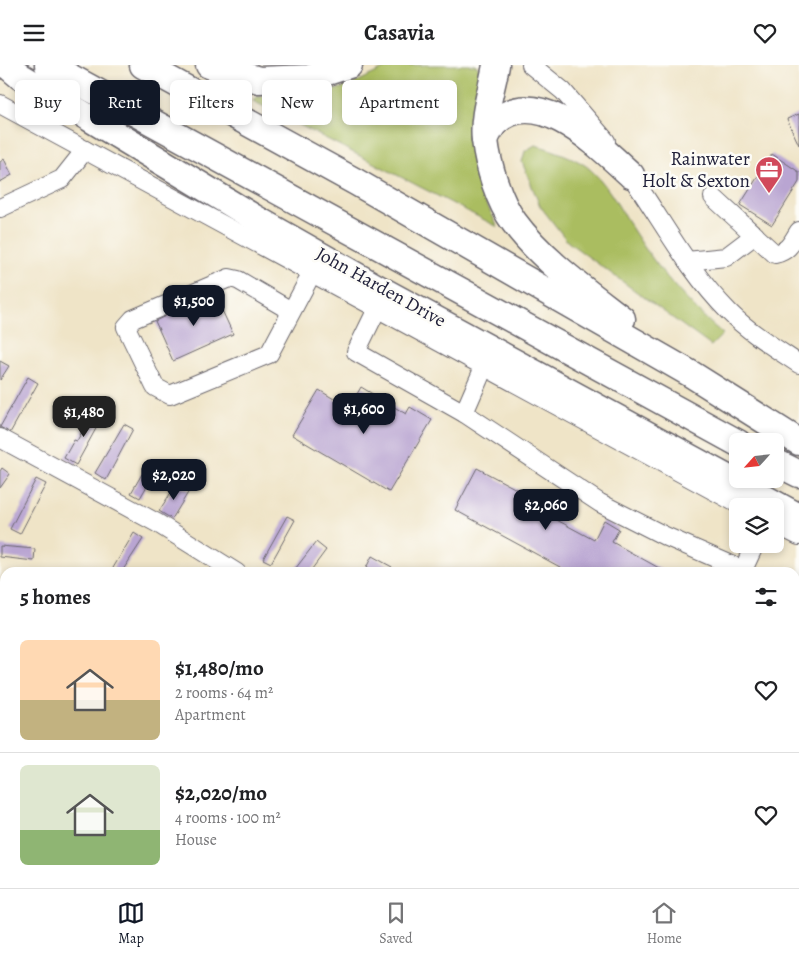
<!DOCTYPE html>
<meta charset="utf-8">
<style>
:root{--surface:#fff;--page:#f6f6f6;--text:#202124;--muted:#757577;--line:#e0e0e0;--accent:#111827}
body{margin:0;font-family:Alegreya,serif;background:var(--page);color:var(--text);height:100vh;display:flex;flex-direction:column;font-size:19px;white-space:nowrap}
*{box-sizing:border-box;margin:0}
p{font-size:16px;color:var(--muted)}
.icon{flex:none;width:28px;height:28px;fill:none;stroke:currentColor;stroke-width:2;stroke-linecap:round;stroke-linejoin:round}
.map{position:relative;flex:1;overflow:hidden}
.sheet{position:absolute;left:0px;top:502px;width:800px;height:321px;display:flex;flex-direction:column;background:var(--surface);border-radius:15px 15px 0 0;box-shadow:0 2px 8px #0003}
.sheet>*{flex:none}
.top-card{position:absolute;left:15px;top:15px;width:500px;height:45px;display:flex;gap:10px}
.needle{width:32px;rotate:243deg}
.buttons{position:absolute;left:729px;top:368px;display:grid;gap:10px}
.buttons a{display:grid;place-items:center;width:55px;height:55px;border-radius:8px;background:var(--surface);box-shadow:0 2px 8px #0003;font-size:25px}
.price{position:absolute;translate:-50% -42px;padding:0 11px;border-radius:10px;background:var(--accent);color:#fff;font-size:16px;line-height:32px;filter:drop-shadow(0 1px 2px #0008)}
.price::after{content:'';position:absolute;left:50%;top:30px;width:15px;height:11px;margin-left:-8px;background:inherit;clip-path:polygon(0 0,100% 0,50% 100%)}
.price.on{background:#222;color:#fff}
ul{padding:0;list-style:none}
li{display:flex;align-items:center;gap:15px;height:125px;padding:0 20px}
li+li{border-top:1px solid var(--line)}
li span{display:grid;place-items:center;flex:none;width:140px;height:100px;border-radius:8px;color:#555}
li>.icon{margin-inline-start:auto}
span .icon{width:60px;height:60px;fill:#fffc;stroke-width:1}
li b{font-size:21px}
h2{display:flex;justify-content:space-between;align-items:center;height:60px;padding:0 20px;font-size:21px}
.tag{padding:0 18px;border-radius:8px;background:var(--surface);box-shadow:0 2px 8px #0003;font-size:18px;line-height:45px}
.tag.on{background:var(--accent);color:#fff}
header{display:flex;justify-content:space-between;align-items:center;height:65px;padding:0 20px;background:var(--surface);font-size:22px;font-weight:700}
.tab-bar{display:flex;justify-content:space-around;align-items:center;height:70px;border-top:1px solid var(--line);background:var(--surface);font-size:14px;color:var(--muted)}
.tab-bar a{display:grid;justify-items:center;gap:2px}
.tab-bar .on{color:var(--accent)}
.map>svg:first-child{display:block}
.green{fill:#aabd61;stroke:#66704e}
.building{fill:#b9a5d2}
.lines{fill:none;stroke-linecap:round;stroke-linejoin:round}
.minor-casing{stroke:#6a666c;stroke-width:20}
.highway-casing{stroke:#6a666c;stroke-width:29}
.minor{stroke:#fff;stroke-width:18}
.highway{stroke:#fff;stroke-width:26}
.labels{text-anchor:middle;dominant-baseline:central;stroke-width:5;stroke-linejoin:round;paint-order:stroke}
.poi-label{font-size:19px;fill:#22223b;stroke:#fdfcf7;text-anchor:end}
.street-label{font-size:19px;fill:#22223b;stroke:#fdfcf7}
</style>
<header><svg class="icon" aria-label="menu" viewBox="0 0 24 24"><path d="M4 6h16M4 12h16M4 18h16"/></svg>Casavia<svg class="icon" aria-label="heart" viewBox="0 0 24 24"><path d="M12 20l-8-8c-3-5 5-10 8-4 3-6 11-1 8 4z"/></svg></header>
<div class="map">
<svg width="799" height="823" viewBox="0 0 799 823">
<rect width="100%" height="100%" fill="#fdfcf7"/>
<filter id="ink" filterUnits="userSpaceOnUse"><feTurbulence type="fractalNoise" baseFrequency=".02" numOctaves="2"/><feDisplacementMap in="SourceGraphic" scale="10" xChannelSelector="R" yChannelSelector="G"/><feConvolveMatrix kernelMatrix="1 2 1 2 8 2 1 2 1" color-interpolation-filters="sRGB"/></filter>
<filter id="wash" filterUnits="userSpaceOnUse"><feTurbulence type="fractalNoise" baseFrequency=".0096" numOctaves="4" result="noise"/><feDisplacementMap in="SourceGraphic" scale="20" xChannelSelector="R" yChannelSelector="G"/><feGaussianBlur stdDeviation="1.12" result="paint"/><feColorMatrix in="noise" values="0 0 0 0 0 0 0 0 0 0 0 0 0 0 0 0 0 1.4 0 .05"/><feComposite in="paint" operator="in"/></filter>
<g filter="url(#wash)">
<rect width="100%" height="100%" fill="#efe4c7"/>
<g class="green">
<path d="M 391,0 L 476,0 L 479,4 C 480,20 474,35 472,50 C 466,98 478,121 498,162 L 253,36 L 256,32 L 321,29 L 351,20 Z"/>
<path d="M 535,80 C 551,84 580,94 591,105 C 610,122 621,147 635,168 C 659,206 689,240 723,269 L 711,281 L 568,177 L 540,141 L 522,97 L 525,86 Z"/>
</g>
<g id="blocks">
<g class="building">
<path d="M 799,49 L 799,80 L 787,54 Z"/>
<path d="M 772,89 L 799,107 L 799,117 L 772,160 L 740,140 Z"/>
<path d="M 4,94 L 12,110 L 0,117 L 0,97 Z"/>
<path d="M 214,228 L 233,269 L 173,296 L 155,256 Z"/>
<path d="M 0,296 L 9,301 L 0,315 Z"/>
<path d="M 28,312 L 38,318 L 10,368 L 0,362 Z"/>
<path d="M 361,322 L 406,349 L 410,342 L 432,355 L 389,427 L 292,370 L 319,325 L 349,343 Z"/>
<path d="M 94,344 L 104,349 L 76,400 L 64,393 L 74,375 L 77,376 Z"/>
<path d="M 124,359 L 133,364 L 106,415 L 95,408 Z"/>
<path d="M 2,403 L 10,409 L 0,423 L 0,406 Z"/>
<path d="M 477,403 L 522,427 L 518,434 L 594,475 L 604,455 L 619,464 L 612,477 L 668,508 L 571,508 L 455,445 Z"/>
<path d="M 142,409 L 151,414 L 140,433 L 131,428 Z"/>
<path d="M 36,414 L 46,419 L 20,469 L 10,464 Z"/>
<path d="M 177,418 L 189,426 L 172,454 L 159,446 Z"/>
<path d="M 287,451 L 295,455 L 271,498 L 263,494 Z"/>
<path d="M 134,468 L 143,474 L 121,508 L 110,508 Z"/>
<path d="M 316,477 L 326,485 L 309,508 L 292,508 Z"/>
<path d="M 0,481 L 35,484 L 34,496 L 0,492 Z"/>
<path d="M 372,491 L 392,502 L 389,508 L 374,508 L 366,503 Z"/>
<path d="M 795,529 L 799,531 L 799,587 L 795,585 Z"/>
<path d="M 799,812 L 799,823 L 771,823 L 771,819 L 795,819 L 795,813 Z"/>
<path d="M 235,819 L 277,819 L 279,823 L 236,823 Z"/>
</g>
</g>
</g>
<g filter="url(#ink)">
<use href="#blocks" fill-opacity="0" stroke="#6a666c" stroke-width="1"/>
<g class="lines">
<g class="minor-casing">
<g id="minor">
<path d="M 531,0 L 563,26 L 606,76"/>
<path d="M 0,39 L 742,441"/>
<path d="M 624,101 C 659,149 686,204 729,247 C 749,267 775,283 799,299"/>
<path d="M 713,132 L 775,189 C 789,186 792,177 799,166"/>
<path d="M 0,143 L 62,114 L 85,85"/>
<path d="M 687,196 L 726,192 L 755,170"/>
<path d="M 377,244 L 356,287 L 464,348 L 600,438 L 665,471 L 743,505 L 755,479"/>
<path d="M 291,246 L 238,215 L 229,213 L 133,254 L 126,262 L 155,322 L 170,330 L 269,289 L 312,208"/>
<path d="M 464,348 L 484,302"/>
<path d="M 0,373 L 157,458 L 237,508"/>
<path d="M 775,459 L 799,471"/>
<path d="M 0,607 L 5,617"/>
<path d="M 795,755 L 799,754"/>
<path d="M 795,781 L 799,780"/>
<path d="M 0,817 L 3,823"/>
<path d="M 396,819 L 398,823"/>
<path d="M 91,823 L 99,819"/>
<path d="M 472,823 L 484,819"/>
</g>
</g>
<g class="highway-casing">
<g id="highway">
<path d="M 7,0 L 20,11 L 253,152 L 376,222 L 799,452"/>
<path d="M 48,0 L 738,378"/>
<path d="M 143,0 L 356,117 L 691,309 L 799,377"/>
<path d="M 209,0 L 259,15 L 309,13 L 349,0"/>
<path d="M 496,0 C 492,24 482,51 485,75 C 488,101 499,137 514,157 C 541,194 586,226 622,254"/>
<path d="M 485,74 C 488,69 491,62 495,58 C 537,17 600,82 631,110"/>
<path d="M 775,397 L 799,409"/>
</g>
</g>
<use href="#minor" class="minor"/>
<use href="#highway" class="highway"/>
</g>
</g>
<defs>
<g id="office-pin" transform="scale(1.4375)"><path d="M0 17L-7.5 6A9.5 9.5 0 1 1 7.5 6Z" fill="#d1495b" stroke="#fdfcf7"/><path d="M-6-3h4V-5.5h4V-3h4V5H-6ZM-1-4.5V-3h2v-1.5ZM-6 0V1H6V0Z" fill="#fff"/></g>
</defs>
<g fill-rule="evenodd">
<use href="#office-pin" x="769" y="105"/>
</g>
<g class="labels">
<g class="poi-label">
<text x="750" y="94">Rainwater<tspan x="750" dy="22">Holt &amp; Sexton</tspan></text>
</g>
<g class="street-label">
<text transform="translate(381 222) rotate(29)">John Harden Drive</text>
</g>
</g>
</svg>
<div class="buttons">
<a><svg class="needle" viewBox="-14 -14 28 28"><path d="M0-13l5 13h-10z" fill="#e53935"/><path d="M0 13l5-13h-10z" fill="#757577"/></svg></a>
<a><svg class="icon" aria-label="layers" viewBox="0 0 24 24"><path d="M12 4l9 5-9 5-9-5zM3 14l9 5 9-5"/></svg></a>
</div>
<b class="price" style="left:194px;top:262px">$1,500</b>
<b class="price" style="left:364px;top:370px">$1,600</b>
<b class="price on" style="left:84px;top:373px">$1,480</b>
<b class="price" style="left:174px;top:436px">$2,020</b>
<b class="price" style="left:546px;top:466px">$2,060</b>
<div class="top-card">
<a class="tag">Buy</a>
<a class="tag on">Rent</a>
<a class="tag">Filters</a>
<a class="tag">New</a>
<a class="tag">Apartment</a>
</div>
<section class="sheet">
<h2>5 homes<svg class="icon" aria-label="filters" viewBox="0 0 24 24"><path d="M4 7h16M4 17h16"/><circle cx="9" cy="7" r="2"/><circle cx="15" cy="17" r="2"/></svg></h2>
<ul>
<li><span style="background:linear-gradient(#ffd9b3 60%,#c2b280 0)"><svg class="icon" aria-label="home" viewBox="0 0 24 24"><path d="M3 11l9-7 9 7M6 9v11h12V9"/></svg></span><div><b>$1,480/mo</b><p>2 rooms · 64 m²</p><p>Apartment</p></div><svg class="icon" aria-label="heart" viewBox="0 0 24 24"><path d="M12 20l-8-8c-3-5 5-10 8-4 3-6 11-1 8 4z"/></svg></li>
<li><span style="background:linear-gradient(#dfe7d0 65%,#8fb573 0)"><svg class="icon" aria-label="home" viewBox="0 0 24 24"><path d="M3 11l9-7 9 7M6 9v11h12V9"/></svg></span><div><b>$2,020/mo</b><p>4 rooms · 100 m²</p><p>House</p></div><svg class="icon" aria-label="heart" viewBox="0 0 24 24"><path d="M12 20l-8-8c-3-5 5-10 8-4 3-6 11-1 8 4z"/></svg></li>
</ul>
</section>
</div>
<nav class="tab-bar">
<a class="on"><svg class="icon" aria-label="map" viewBox="0 0 24 24"><path d="M3 6l6-2 6 2 6-2v14l-6 2-6-2-6 2zM9 4v14M15 6v14"/></svg>Map</a>
<a><svg class="icon" aria-label="saved" viewBox="0 0 24 24"><path d="M7 4h10v16l-5-4-5 4z"/></svg>Saved</a>
<a><svg class="icon" aria-label="home" viewBox="0 0 24 24"><path d="M3 11l9-7 9 7M6 9v11h12V9"/></svg>Home</a>
</nav>
